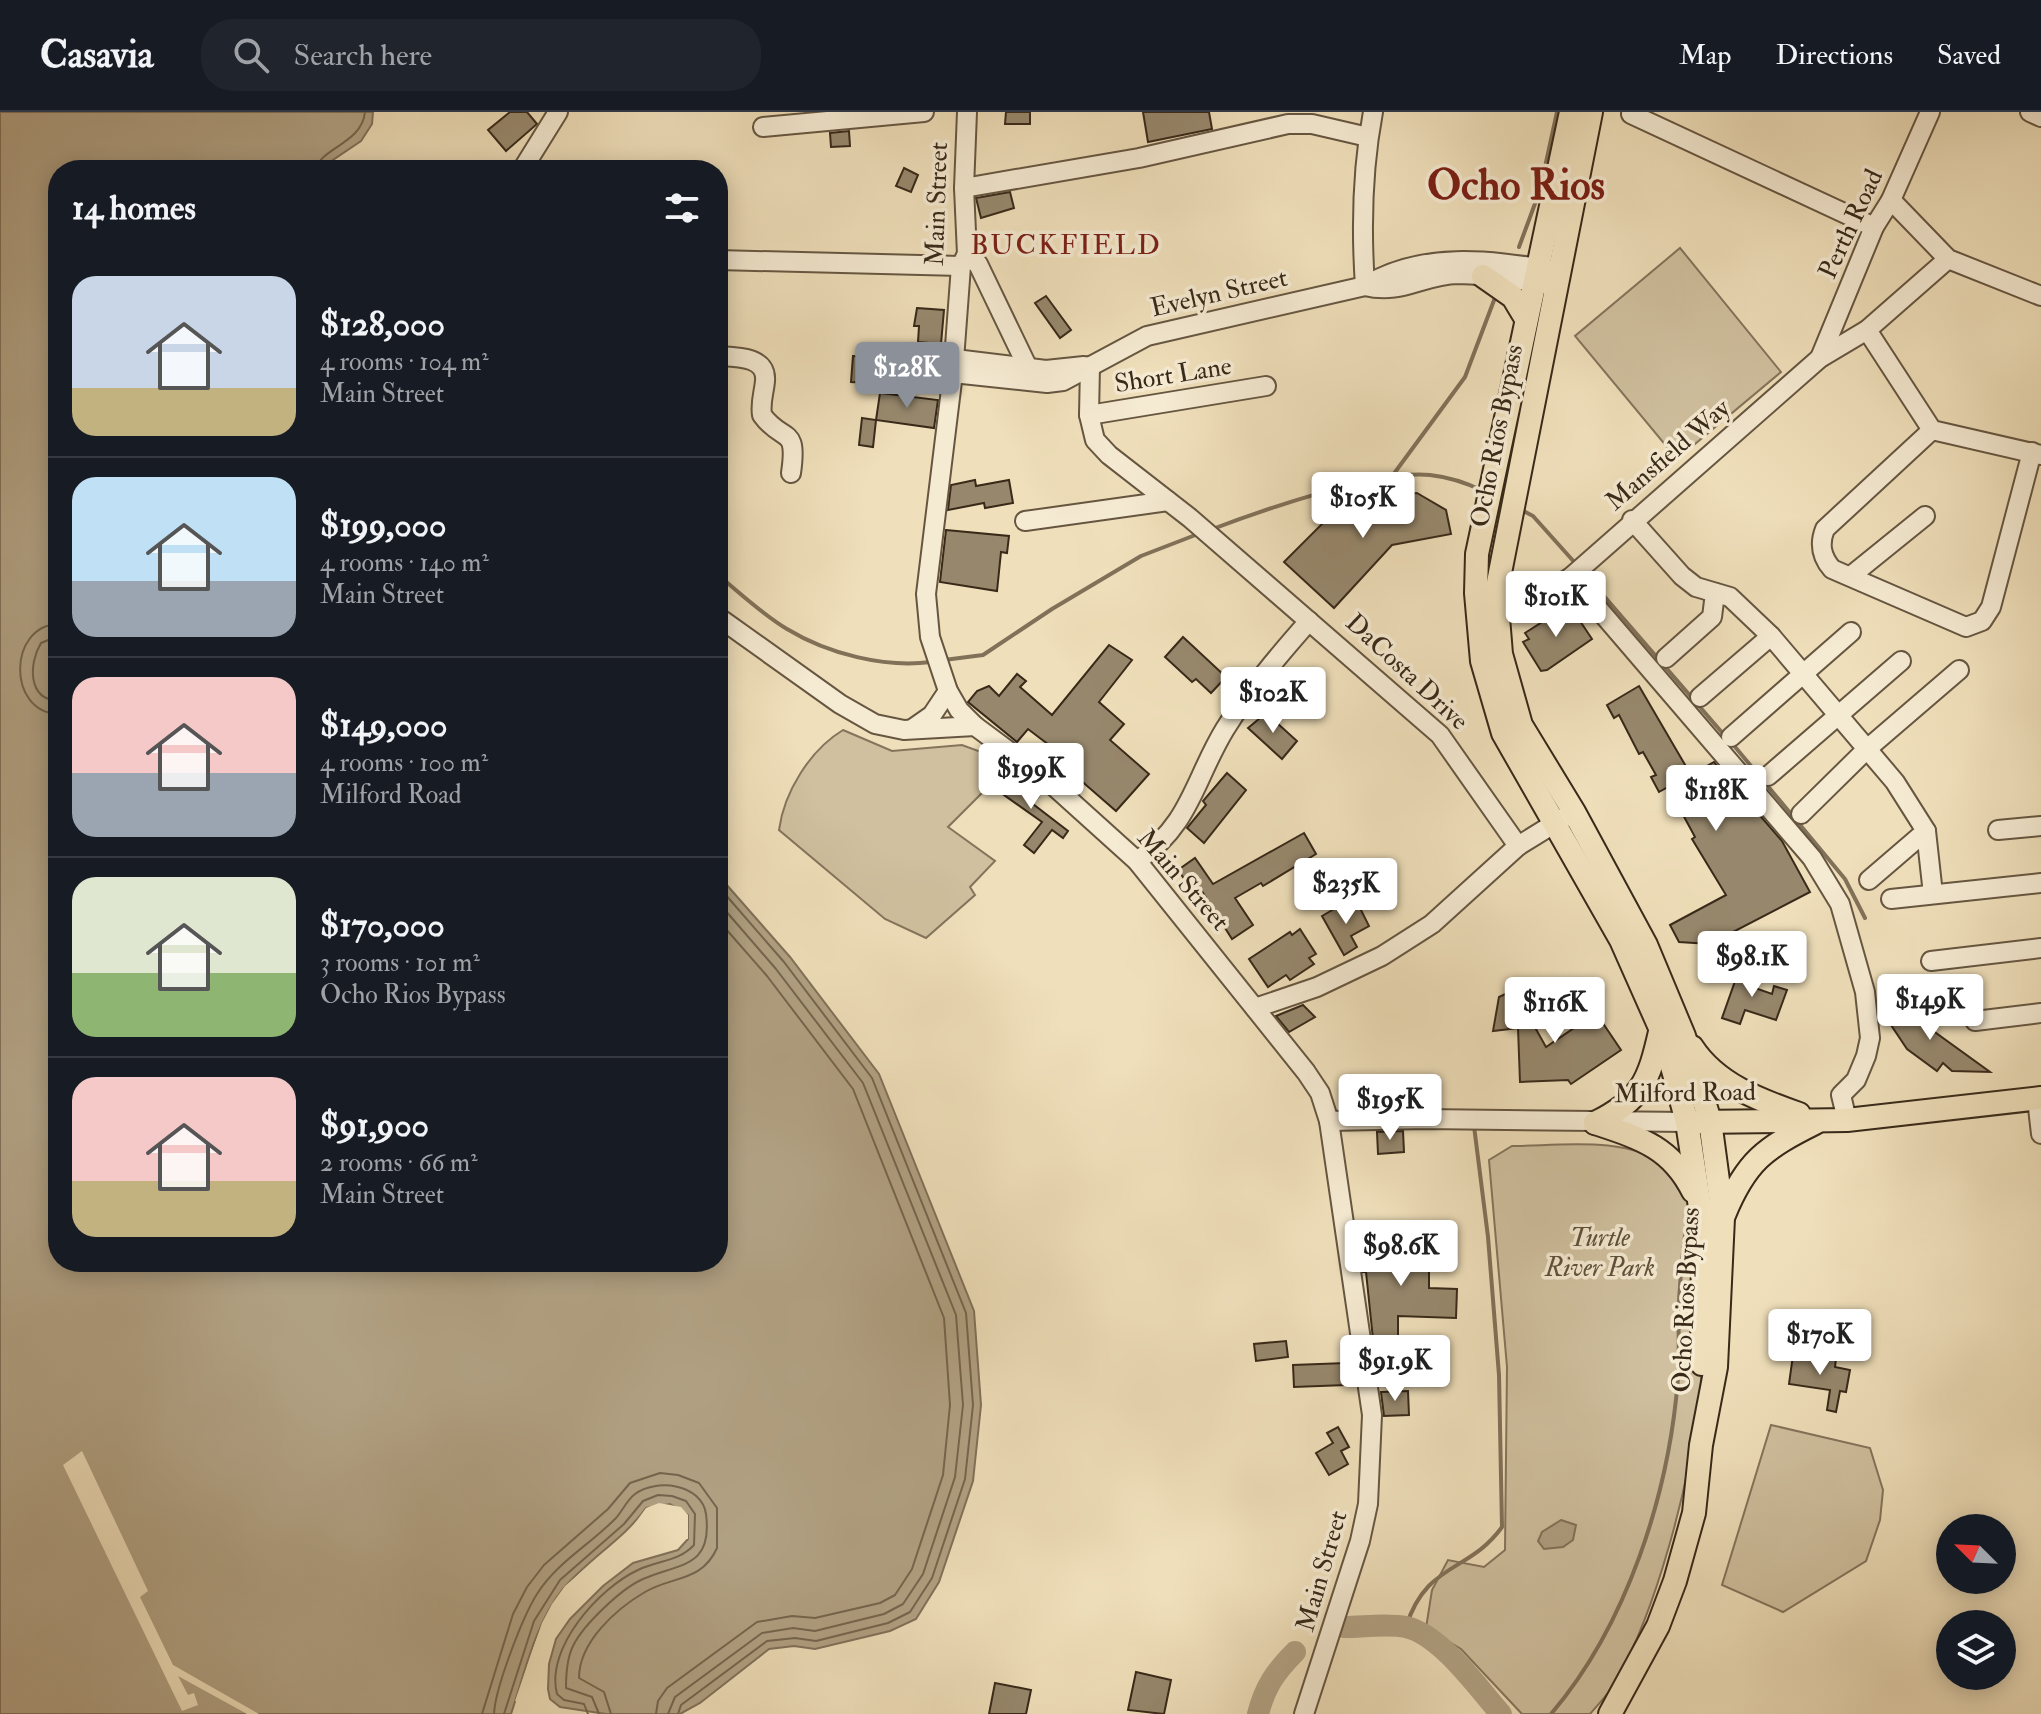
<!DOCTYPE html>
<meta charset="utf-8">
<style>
:root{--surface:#171b24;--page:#20242c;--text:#f1f3f6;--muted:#9ea1a6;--line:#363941;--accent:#8c9099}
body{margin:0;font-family:"IM FELL Double Pica",serif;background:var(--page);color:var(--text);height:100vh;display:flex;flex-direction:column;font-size:30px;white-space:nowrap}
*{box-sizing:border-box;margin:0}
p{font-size:26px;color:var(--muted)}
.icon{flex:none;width:44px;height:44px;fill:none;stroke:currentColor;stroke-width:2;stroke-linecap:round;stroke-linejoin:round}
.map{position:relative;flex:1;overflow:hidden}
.details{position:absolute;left:48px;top:48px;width:680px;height:1112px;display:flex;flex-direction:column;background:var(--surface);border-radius:32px;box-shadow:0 4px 20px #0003}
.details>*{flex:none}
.needle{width:52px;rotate:294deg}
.fabs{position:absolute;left:1936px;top:1402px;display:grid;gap:16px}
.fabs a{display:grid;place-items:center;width:80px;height:80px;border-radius:50%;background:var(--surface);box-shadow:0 4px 20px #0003;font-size:40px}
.price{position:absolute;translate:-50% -68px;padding:0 18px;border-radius:8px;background:#fff;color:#222;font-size:26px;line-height:52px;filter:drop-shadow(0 2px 4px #0008)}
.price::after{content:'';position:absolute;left:50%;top:48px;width:24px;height:18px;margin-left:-12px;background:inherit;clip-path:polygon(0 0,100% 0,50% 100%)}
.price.selected{background:var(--accent);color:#fff}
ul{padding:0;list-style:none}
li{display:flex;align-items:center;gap:24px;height:200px;padding:0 24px}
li+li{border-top:2px solid var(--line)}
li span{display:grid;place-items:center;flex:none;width:224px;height:160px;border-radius:24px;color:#555}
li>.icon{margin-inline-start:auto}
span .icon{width:96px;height:96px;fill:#fffc;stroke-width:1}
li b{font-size:34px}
h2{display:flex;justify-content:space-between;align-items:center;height:96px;padding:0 24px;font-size:34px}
header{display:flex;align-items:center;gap:48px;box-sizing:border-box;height:112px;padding:0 40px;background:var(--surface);border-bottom:2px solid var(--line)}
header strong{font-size:38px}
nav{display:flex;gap:44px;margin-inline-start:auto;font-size:28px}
.search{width:560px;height:72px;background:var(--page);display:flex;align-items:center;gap:20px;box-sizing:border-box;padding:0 28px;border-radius:32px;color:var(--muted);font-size:30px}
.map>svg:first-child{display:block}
.green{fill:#d0c09f;stroke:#84745c;stroke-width:2}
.water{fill:#b1a183;stroke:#817159;stroke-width:2}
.pier{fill:#efdfba}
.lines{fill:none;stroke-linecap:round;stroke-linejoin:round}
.shore{stroke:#74654e;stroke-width:2}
.stream{stroke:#817159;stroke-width:4}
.river{stroke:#b1a183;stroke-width:22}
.building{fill:#97886d;stroke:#382919;stroke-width:2}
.minor-casing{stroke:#665641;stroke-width:22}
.major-casing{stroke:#382919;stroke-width:26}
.minor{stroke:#f5ead2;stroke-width:18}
.major{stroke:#efdfba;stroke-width:22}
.labels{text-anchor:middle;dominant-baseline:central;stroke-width:7;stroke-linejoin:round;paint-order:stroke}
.street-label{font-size:26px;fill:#382919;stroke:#f5ead2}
.park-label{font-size:26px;font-style:italic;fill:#5e4f3a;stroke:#f5ead2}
.neighbourhood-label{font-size:28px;letter-spacing:2px;fill:#7a1f14;stroke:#f5ead2}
.town-label{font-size:42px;font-weight:bold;fill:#7a1f14;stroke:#f5ead2}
</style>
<header>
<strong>Casavia</strong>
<div class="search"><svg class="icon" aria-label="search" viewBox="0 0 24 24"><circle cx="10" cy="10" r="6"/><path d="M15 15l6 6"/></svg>Search here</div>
<nav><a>Map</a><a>Directions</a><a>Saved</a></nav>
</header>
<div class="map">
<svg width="2041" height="1602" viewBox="0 0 2041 1602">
<rect width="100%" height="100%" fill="#efdfba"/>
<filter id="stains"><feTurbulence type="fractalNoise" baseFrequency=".0025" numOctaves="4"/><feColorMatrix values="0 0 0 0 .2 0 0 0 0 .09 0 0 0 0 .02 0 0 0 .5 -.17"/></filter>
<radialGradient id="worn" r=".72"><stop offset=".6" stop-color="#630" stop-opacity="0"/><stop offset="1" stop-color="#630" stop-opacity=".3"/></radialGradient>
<g class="green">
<path d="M 1680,136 L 1781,260 L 1677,347 L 1575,224 Z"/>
<path d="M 843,618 L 892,639 L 962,633 L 984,641 L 1004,659 L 948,715 L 995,749 L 970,775 L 975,783 L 926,826 L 885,807 L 779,718 C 784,680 810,638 843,618 Z"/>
<path d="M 1512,1034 C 1557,1034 1628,1023 1665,1054 C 1709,1090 1703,1154 1702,1206 C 1701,1234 1703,1263 1699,1291 C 1689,1373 1657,1497 1616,1569 C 1610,1581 1599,1591 1590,1602 L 1522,1602 L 1461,1537 L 1426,1516 L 1432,1478 L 1448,1448 L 1484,1455 L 1505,1438 L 1507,1255 L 1489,1048 Z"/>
<path d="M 1771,1313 L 1870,1336 L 1883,1378 L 1880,1408 L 1866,1449 L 1783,1500 L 1722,1473 Z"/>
</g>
<g class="water">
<path d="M 0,0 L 373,0 L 372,12 L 361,29 L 318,58 L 58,58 L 58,535 C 52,548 45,563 58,574 L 58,1150 L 718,1150 L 718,763 L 790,845 L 879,962 L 974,1199 L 981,1293 L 973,1369 L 939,1470 L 916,1507 L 890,1519 L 815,1537 L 794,1534 L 769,1537 L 700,1591 L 680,1602 L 606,1602 L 560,1595 L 550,1587 L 548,1577 L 549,1552 L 556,1527 L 570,1507 L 603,1474 L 633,1451 L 678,1438 L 688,1427 L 688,1403 L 670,1392 L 646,1396 C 623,1428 588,1447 563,1477 C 535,1512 525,1560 511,1602 L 0,1602 Z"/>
<path d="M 1561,1408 L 1576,1413 L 1573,1428 L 1563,1435 L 1544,1437 L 1538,1429 L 1542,1420 Z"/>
</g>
<g class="pier">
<path d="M 82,1339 L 148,1479 L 140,1485 L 173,1553 L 259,1602 L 247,1602 L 178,1564 L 188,1583 L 194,1581 L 198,1593 L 182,1599 L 63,1353 Z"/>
<path d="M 659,1391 L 681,1395 L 688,1403 L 688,1427 L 683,1426 L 684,1405 L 679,1399 L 660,1395 L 649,1399 L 634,1420 L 568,1477 L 555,1494 L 545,1513 L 519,1590 L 515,1589 L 542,1511 L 552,1492 L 565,1474 L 631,1417 L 646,1396 Z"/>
</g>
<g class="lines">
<g class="shore">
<path d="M 316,58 C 319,36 362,32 365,0"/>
<path d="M 58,512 C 8,514 7,600 58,602"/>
<path d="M 58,524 L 41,531 C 29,551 27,587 58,589"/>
<path d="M 482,1602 L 513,1502 L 527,1475 L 544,1453 L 608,1397 L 630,1371 L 660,1361 L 678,1363 L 699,1371 L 717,1396 L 717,1436 C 702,1470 672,1464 645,1480 C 616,1497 579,1530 579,1566 L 604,1580 L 611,1602"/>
<path d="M 494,1602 C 495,1576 523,1504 537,1482 C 557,1450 591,1432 616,1406 C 623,1398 627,1388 635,1382 C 656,1366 702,1372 706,1402 C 713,1456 680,1451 643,1467 C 622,1476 583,1513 573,1534 C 567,1546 566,1562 566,1576 L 592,1585 L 599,1602"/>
<path d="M 504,1602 L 534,1509 L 560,1468 L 624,1412 L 643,1389 L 658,1383 L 672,1384 L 686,1389 L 695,1402 L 694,1433 C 678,1450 659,1448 638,1458 C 599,1476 545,1536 557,1582 L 564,1588 L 584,1592 L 588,1602"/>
<path d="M 656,1602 L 658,1589 L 667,1576 L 757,1510 L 792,1504 L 815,1506 L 880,1491 L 895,1483 L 912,1457 L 943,1363 L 950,1293 L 944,1206 L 853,977 L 767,864 L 718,808"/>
<path d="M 668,1602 L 675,1585 L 762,1521 L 793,1516 L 815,1519 L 884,1502 L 903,1492 L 923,1462 L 955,1365 L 963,1293 L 956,1203 L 863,971 L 776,857 L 718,790"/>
<path d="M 678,1602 L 681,1593 L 767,1529 L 795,1526 L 816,1529 L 888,1511 L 910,1500 L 932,1466 L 965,1367 L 973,1293 L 966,1201 L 872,966 L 784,850 L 718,774"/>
</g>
<g class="stream">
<path d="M 1519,135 L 1540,78 L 1557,0"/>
<path d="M 1390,367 L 1465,265 L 1496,183"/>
<path d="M 1520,397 L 1533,404 L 1576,452"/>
<path d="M 1210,418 C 1260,399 1380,357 1430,363 C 1448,365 1467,371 1483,379"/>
<path d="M 1584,461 L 1725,624"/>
<path d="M 718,463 C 740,481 763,503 787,517 C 828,542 885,556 931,550"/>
<path d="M 944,548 L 983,543 L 1052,497 L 1141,444 L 1198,422"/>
<path d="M 1731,630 L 1845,767 L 1865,806"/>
<path d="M 1406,1515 C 1426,1450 1469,1461 1502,1415 L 1499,1263 L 1488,1125 L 1474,1014"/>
<path d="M 1551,1602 C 1627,1513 1669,1382 1678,1266 C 1680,1236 1677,1205 1680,1175 C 1681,1155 1684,1134 1686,1114"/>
</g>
<g class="river">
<path d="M 1344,1515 C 1363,1515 1388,1511 1406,1515 C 1441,1523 1478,1576 1501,1602"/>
<path d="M 1258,1602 C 1265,1575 1275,1560 1295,1540"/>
</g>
</g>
<g class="building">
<path d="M 510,0 L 527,0 L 537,12 L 506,39 L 488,18 Z"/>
<path d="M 1006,0 L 1030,0 L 1030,12 L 1005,12 Z"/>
<path d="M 1143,0 L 1209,0 L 1212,17 L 1148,30 Z"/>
<path d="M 849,19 L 850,34 L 831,35 L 830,21 Z"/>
<path d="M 904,56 L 918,63 L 911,80 L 896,74 Z"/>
<path d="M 1010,80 L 1014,96 L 981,106 L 976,86 Z"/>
<path d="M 1046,184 L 1071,218 L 1060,226 L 1035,191 Z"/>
<path d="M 917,196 L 944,198 L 941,232 L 918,230 L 919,214 L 914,214 Z"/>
<path d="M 853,244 L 870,246 L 867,271 L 851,270 Z"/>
<path d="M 880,281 L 938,288 L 934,316 L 876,308 Z"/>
<path d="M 862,306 L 876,308 L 873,335 L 859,333 Z"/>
<path d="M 975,368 L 976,374 L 1009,368 L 1013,391 L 985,396 L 984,391 L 948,398 L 951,373 Z"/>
<path d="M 1417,381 L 1446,398 L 1451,422 L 1392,433 L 1334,496 L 1284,450 L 1344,390 Z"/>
<path d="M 946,418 L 1009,424 L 1007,441 L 1001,440 L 997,479 L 940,470 Z"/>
<path d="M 1572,497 L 1592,527 L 1547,558 L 1541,559 L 1523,530 L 1529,527 L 1525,521 L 1561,498 L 1564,503 Z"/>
<path d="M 1183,525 L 1226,565 L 1211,581 L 1196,567 L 1192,570 L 1165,545 Z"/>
<path d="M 1109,533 L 1132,548 L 1099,590 L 1124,612 L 1110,628 L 1149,662 L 1116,699 L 1078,666 L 1076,668 L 1059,654 L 1066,646 L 1028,617 L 1017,630 L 968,590 L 977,579 L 989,574 L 999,584 L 1017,562 L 1026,569 L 1020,575 L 1052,603 Z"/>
<path d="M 1639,574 L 1691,663 L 1714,650 L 1748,693 L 1750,692 L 1782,729 L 1810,780 L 1710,832 L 1679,830 L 1670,813 L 1726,783 L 1692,727 L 1695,725 L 1668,675 L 1659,680 L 1651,665 L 1656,663 L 1643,640 L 1639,642 L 1619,603 L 1614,606 L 1607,593 Z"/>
<path d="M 1266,601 L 1297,629 L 1282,647 L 1248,616 Z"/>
<path d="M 1227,661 L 1246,678 L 1204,731 L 1187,716 L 1206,693 L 1203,689 Z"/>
<path d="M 1009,662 L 1039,684 L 1033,692 L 1068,719 L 1063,726 L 1052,718 L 1034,741 L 1024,733 L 1042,710 L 997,678 Z"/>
<path d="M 1304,721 L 1316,742 L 1263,774 L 1261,771 L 1235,786 L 1253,813 L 1232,827 L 1198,773 L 1192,778 L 1178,758 L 1195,746 L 1213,772 Z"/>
<path d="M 1346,790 L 1351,798 L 1359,794 L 1369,814 L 1351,824 L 1357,835 L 1344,843 L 1322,804 Z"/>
<path d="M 1300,817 L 1316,842 L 1309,846 L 1314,852 L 1290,868 L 1286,863 L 1268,875 L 1249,847 L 1290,820 L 1292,823 Z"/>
<path d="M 1740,855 L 1757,861 L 1752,875 L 1772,882 L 1774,874 L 1787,878 L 1776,908 L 1745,898 L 1740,912 L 1722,906 Z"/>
<path d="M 1514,878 L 1546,935 L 1596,901 L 1621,938 L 1571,972 L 1568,968 L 1520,970 L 1518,916 L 1493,919 L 1499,885 Z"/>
<path d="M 1914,889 L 1932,918 L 1990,960 L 1952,959 L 1943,951 L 1937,959 L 1907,937 L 1887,907 Z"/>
<path d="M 1303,893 L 1315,905 L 1289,920 L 1276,904 Z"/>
<path d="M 1403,1019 L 1404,1040 L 1378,1042 L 1377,1020 Z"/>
<path d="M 1359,1131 L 1409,1132 L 1409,1141 L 1429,1141 L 1429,1176 L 1457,1177 L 1456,1206 L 1398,1204 L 1398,1227 L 1373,1227 L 1366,1160 L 1363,1160 Z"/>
<path d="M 1286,1229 L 1288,1245 L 1256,1249 L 1254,1232 Z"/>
<path d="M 1793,1243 L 1836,1247 L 1835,1255 L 1850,1258 L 1846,1280 L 1840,1279 L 1836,1300 L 1827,1298 L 1830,1278 L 1789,1272 Z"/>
<path d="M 1346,1251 L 1346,1273 L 1294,1275 L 1293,1253 Z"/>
<path d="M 1408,1279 L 1409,1303 L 1384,1304 L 1381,1280 Z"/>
<path d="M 1338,1315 L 1349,1335 L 1341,1339 L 1348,1352 L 1329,1363 L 1316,1341 L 1333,1331 L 1327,1321 Z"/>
<path d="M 1136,1560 L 1171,1568 L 1164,1602 L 1128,1598 Z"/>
<path d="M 995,1571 L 1031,1578 L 1026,1602 L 989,1602 Z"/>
</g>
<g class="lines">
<g class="minor-casing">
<g id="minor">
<path d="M 967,0 L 964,76 L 967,142 L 961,154 L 953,261 L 926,482 L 930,525 L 948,579 L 959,598 L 975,614 L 1045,666 L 1137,749 L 1306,960 L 1320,981 L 1329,1009 L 1372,1303 L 1368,1392 L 1360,1429 L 1304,1602"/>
<path d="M 2030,0 L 2041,5"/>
<path d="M 1631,2 L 1874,115"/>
<path d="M 763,15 L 924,0"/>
<path d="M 522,58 L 558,0"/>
<path d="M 964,76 L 1139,46 L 1288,12 L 1312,12 L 1368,25"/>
<path d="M 1891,88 L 1948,147 L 2041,184"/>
<path d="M 966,144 L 978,152 L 1028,256"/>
<path d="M 718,148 L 961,154"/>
<path d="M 1365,174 C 1402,183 1421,163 1458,162 C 1487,162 1518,168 1547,172"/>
<path d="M 1365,174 C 1361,115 1362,58 1373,0"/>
<path d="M 1867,218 L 1932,318 L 2041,343"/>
<path d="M 718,244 C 736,245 767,244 765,269 C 764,281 760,290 762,303 C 783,332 798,312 791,361"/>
<path d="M 1820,246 L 1874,115 L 1891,88 L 1930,0"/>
<path d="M 955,247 L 1046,258 L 1084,254"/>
<path d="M 1090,254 L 1089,303 L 1095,328 L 1109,343 L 1190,406 L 1440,623 L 1518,734"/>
<path d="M 953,261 L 1047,271 L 1063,269 L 1147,224 L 1365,174 C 1423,139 1488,148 1551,158"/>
<path d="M 1089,303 L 1266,274"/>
<path d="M 1932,318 L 1825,417 C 1819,432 1821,444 1832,457 L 1966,515 L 1982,509 L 1991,495 L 2032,340"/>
<path d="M 1632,408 L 1682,464 L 1696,475 L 1730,485 L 1771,524 L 1895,670 L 1926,719 L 1869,768"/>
<path d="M 1025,409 L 1168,389"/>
<path d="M 1852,463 L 1925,404"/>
<path d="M 1571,465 L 1812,746 L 1840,792 L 1865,880 L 1870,926 L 1866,944 L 1856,968 L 1841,983 L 1847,1008"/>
<path d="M 1496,481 C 1528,481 1544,484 1571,465 L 1820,246 L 1867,218 L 1948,147"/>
<path d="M 718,505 L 840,592 L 875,612 L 904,618 L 975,614"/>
<path d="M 1666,546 L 1712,505 L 1715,481"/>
<path d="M 1700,585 L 1771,524"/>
<path d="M 912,617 L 932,603 L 948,579"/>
<path d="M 1731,625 L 1851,520"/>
<path d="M 1768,664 L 1901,549"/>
<path d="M 1801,702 L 1867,637 L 1959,558"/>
<path d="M 1998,718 L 2041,714"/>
<path d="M 1926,719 L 1933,782"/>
<path d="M 1137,749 C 1191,712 1194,668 1225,617 C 1250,577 1279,543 1309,509"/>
<path d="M 1891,787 L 2041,771"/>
<path d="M 1931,849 L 2041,836"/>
<path d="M 1255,896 L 1317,875 L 1382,844 L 1432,812 L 1518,734 L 1565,705"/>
<path d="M 1975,909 L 2041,901"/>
<path d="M 2037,987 L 2041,1022"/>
<path d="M 1329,1009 L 1425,1007 L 1687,1010"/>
</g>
</g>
<g class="major-casing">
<g id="major">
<path d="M 1571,0 L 1477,442 L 1476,481 L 1482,549 L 1503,621 L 1621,828 L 1661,918 L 1673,958 L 1687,1010 L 1703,1115 L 1702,1252"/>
<path d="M 1591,0 L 1496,481 L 1501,542 L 1521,613 L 1574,700 L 1646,833 L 1684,924 L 1710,1009 L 1723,1106 L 1716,1255 L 1701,1333 L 1694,1401 L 1675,1469 L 1658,1514 L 1610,1602"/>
<path d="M 1483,164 L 1513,185 L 1525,205"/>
<path d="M 1692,935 C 1716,972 1759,988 1799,1002"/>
<path d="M 1696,1010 L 1847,1008 L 2041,986"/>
<path d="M 1595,1011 C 1640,1026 1671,1035 1693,1079"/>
<path d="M 1595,1011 C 1642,988 1649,968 1660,920"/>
<path d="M 1724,1103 C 1746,1049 1765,1036 1815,1011"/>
</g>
</g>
<use href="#minor" class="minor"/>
<use href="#major" class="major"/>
</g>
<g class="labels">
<g class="street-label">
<text transform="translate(937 92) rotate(-88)">Main Street</text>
<text transform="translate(1851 112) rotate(-65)">Perth Road</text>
<text transform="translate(1219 181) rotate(-13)">Evelyn Street</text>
<text transform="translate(1173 263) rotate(-9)">Short Lane</text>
<text transform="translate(1497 324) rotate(-79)">Ocho Rios Bypass</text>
<text transform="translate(1668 343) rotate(-41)">Mansfield Way</text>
<text transform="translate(1407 560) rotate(43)">DaCosta Drive</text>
<text transform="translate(1183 768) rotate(49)">Main Street</text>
<text transform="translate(1685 981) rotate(-1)">Milford Road</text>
<text transform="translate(1686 1188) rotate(-87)">Ocho Rios Bypass</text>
<text transform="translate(1322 1459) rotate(-74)">Main Street</text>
</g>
<g class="park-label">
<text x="1600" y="1126">Turtle<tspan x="1600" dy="30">River Park</tspan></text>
</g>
<g class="neighbourhood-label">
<text x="1066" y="133">BUCKFIELD</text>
</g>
<g class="town-label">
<text x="1516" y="74">Ocho Rios</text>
</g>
</g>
<rect width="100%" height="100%" filter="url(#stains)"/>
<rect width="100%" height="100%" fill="url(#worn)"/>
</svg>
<div class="fabs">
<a><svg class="needle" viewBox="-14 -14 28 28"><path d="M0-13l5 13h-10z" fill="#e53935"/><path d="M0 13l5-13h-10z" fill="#9ea1a6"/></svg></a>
<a><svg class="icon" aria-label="layers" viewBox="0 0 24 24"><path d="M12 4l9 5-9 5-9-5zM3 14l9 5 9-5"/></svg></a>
</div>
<b class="price selected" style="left:907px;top:298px">$128K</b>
<b class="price" style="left:1363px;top:428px">$105K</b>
<b class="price" style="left:1556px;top:527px">$101K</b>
<b class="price" style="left:1273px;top:623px">$102K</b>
<b class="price" style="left:1031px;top:699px">$199K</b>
<b class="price" style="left:1716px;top:721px">$118K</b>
<b class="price" style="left:1346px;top:814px">$235K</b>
<b class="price" style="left:1752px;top:887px">$98.1K</b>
<b class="price" style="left:1930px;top:930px">$149K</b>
<b class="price" style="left:1555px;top:933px">$116K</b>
<b class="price" style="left:1390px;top:1030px">$195K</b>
<b class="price" style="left:1401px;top:1176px">$98.6K</b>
<b class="price" style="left:1820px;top:1265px">$170K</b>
<b class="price" style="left:1395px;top:1291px">$91.9K</b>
<section class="details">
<h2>14 homes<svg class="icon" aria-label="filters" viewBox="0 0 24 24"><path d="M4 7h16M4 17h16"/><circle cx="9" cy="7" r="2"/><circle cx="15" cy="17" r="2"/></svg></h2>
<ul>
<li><span style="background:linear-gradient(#c9d6e8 70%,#c2b280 0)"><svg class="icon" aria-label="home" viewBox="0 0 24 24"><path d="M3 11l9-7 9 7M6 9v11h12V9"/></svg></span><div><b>$128,000</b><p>4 rooms · 104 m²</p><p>Main Street</p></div></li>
<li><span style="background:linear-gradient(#bfe0f5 65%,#9aa5b1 0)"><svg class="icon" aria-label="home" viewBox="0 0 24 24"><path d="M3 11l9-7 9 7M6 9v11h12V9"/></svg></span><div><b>$199,000</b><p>4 rooms · 140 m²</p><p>Main Street</p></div></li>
<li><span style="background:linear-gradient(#f6c9c9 60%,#9aa5b1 0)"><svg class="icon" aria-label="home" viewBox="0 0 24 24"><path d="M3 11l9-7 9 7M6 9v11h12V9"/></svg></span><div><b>$149,000</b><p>4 rooms · 100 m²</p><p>Milford Road</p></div></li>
<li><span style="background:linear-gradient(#dfe7d0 60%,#8fb573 0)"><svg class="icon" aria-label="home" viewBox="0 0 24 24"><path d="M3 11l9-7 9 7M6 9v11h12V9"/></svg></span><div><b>$170,000</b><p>3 rooms · 101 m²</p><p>Ocho Rios Bypass</p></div></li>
<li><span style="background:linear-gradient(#f6c9c9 65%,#c2b280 0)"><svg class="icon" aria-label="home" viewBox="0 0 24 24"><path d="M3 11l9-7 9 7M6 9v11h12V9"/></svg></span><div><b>$91,900</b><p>2 rooms · 66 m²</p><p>Main Street</p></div></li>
</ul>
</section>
</div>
